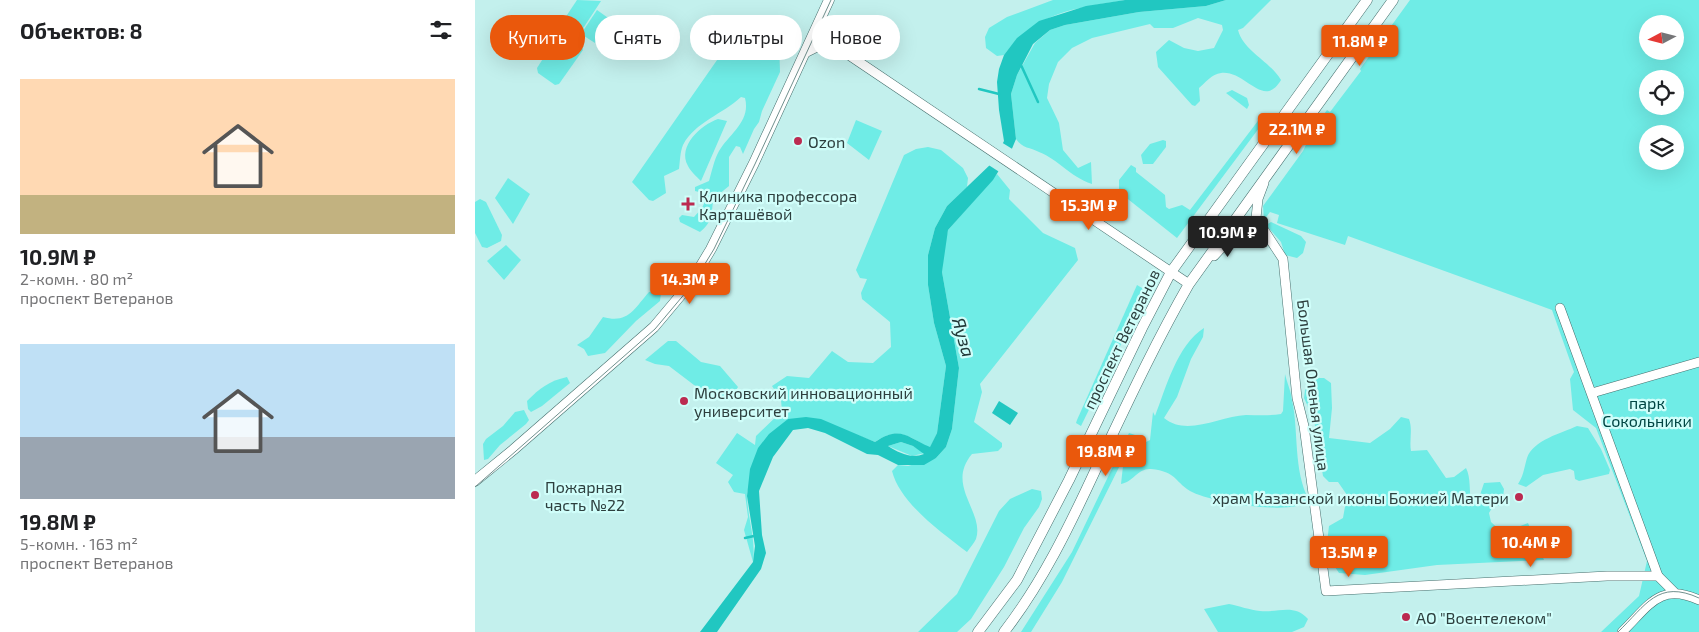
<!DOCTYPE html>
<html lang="ru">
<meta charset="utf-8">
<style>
:root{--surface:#fff;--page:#f2f2f2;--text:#202124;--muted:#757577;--accent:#ea580c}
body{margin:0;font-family:"Exo 2",sans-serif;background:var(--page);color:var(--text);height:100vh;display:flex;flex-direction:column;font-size:19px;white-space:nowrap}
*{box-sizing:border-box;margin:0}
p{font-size:16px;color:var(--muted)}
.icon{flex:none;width:28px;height:28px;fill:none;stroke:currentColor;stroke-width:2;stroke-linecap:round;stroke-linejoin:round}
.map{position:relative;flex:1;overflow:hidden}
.side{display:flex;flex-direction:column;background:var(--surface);width:475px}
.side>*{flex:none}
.guide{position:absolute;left:15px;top:15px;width:475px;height:45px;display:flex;gap:10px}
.needle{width:32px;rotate:263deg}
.controls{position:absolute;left:1164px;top:15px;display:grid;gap:10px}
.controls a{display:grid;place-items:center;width:45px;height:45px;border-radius:50%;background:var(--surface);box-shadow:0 5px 20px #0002;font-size:25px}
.price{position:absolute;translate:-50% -42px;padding:0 11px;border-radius:5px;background:var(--accent);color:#fff;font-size:16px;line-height:32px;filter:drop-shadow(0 1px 2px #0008)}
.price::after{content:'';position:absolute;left:50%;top:30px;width:15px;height:11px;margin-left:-8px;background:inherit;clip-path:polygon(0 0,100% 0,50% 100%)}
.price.on{background:#222;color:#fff}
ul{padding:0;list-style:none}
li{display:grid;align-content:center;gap:10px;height:265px;padding:0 20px}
li span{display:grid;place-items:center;height:155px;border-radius:0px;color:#555}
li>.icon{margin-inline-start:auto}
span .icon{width:90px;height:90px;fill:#fffc;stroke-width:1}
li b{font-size:21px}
h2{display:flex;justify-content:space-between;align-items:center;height:60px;padding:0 20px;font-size:21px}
.tag{padding:0 18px;border-radius:22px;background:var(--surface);box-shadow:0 5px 20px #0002;font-size:18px;line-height:45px}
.tag.on{background:var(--accent);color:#fff}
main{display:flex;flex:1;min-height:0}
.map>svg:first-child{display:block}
.green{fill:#6fece6;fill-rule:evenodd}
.water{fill:#21c7c1;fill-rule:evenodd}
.pier{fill:#c3f0ed}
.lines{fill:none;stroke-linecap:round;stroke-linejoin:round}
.stream{stroke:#21c7c1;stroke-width:2.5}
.minor-casing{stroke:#466f6d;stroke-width:10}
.major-casing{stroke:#466f6d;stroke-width:11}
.minor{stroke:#fff;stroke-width:9}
.major{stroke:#fff;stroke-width:10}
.tram{stroke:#71908e;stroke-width:1}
.poi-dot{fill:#bb2b51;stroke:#d0fefa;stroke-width:2}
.labels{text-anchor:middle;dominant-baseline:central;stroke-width:4.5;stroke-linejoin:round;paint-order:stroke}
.poi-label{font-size:16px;fill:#2d3f3e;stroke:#d0fefa;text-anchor:start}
.street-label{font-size:16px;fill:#2d3f3e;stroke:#d0fefa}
.park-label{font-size:16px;fill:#004543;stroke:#d0fefa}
.water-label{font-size:18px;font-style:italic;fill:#203837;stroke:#d0fefa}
</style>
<main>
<section class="side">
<h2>Объектов: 8<svg class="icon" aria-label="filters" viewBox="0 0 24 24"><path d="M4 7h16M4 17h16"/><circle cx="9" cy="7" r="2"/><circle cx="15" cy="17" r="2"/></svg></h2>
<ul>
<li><span style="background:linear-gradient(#ffd9b3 75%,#c2b280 0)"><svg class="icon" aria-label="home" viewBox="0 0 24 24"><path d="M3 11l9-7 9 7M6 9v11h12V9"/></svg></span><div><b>10.9M ₽</b><p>2-комн. · 80 m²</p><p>проспект Ветеранов</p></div></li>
<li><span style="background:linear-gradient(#bfe0f5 60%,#9aa5b1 0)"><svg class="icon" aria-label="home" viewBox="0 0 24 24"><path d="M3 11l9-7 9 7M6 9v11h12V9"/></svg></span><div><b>19.8M ₽</b><p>5-комн. · 163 m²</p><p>проспект Ветеранов</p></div></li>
</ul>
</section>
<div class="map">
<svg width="1224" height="632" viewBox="0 0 1224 632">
<rect width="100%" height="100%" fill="#c3f0ed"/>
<g class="green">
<path d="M 102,0 L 126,1 L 105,33 L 88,21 Z"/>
<path d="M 578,0 L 650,0 C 598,9 563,11 529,55 L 522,56 L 511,48 L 510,37 L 514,28 L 532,17 Z"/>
<path d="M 751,0 L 796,0 L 768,28 L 763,30 C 769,52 794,60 806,80 C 788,110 771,70 746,73 C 737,74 730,83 724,88 L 725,101 L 720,106 L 717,105 L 683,67 L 681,52 L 694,40 L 709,48 L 723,51 L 739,48 L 748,30 L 747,25 L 723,18 L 698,28 L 679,28 L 675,24 L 617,38 L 597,48 L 583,62 L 574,84 L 572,98 L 584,123 L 588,150 L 603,168 L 616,162 L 617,184 C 594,176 584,160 564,152 C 555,147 548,149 541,139 L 536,94 L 542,75 L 560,43 L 575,30 L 590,25 L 664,12 L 731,6 Z"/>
<path d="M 935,0 L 1224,0 L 1224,632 L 1126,632 L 1164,596 L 1172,561 L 1121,428 L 1098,410 L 1095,379 L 1099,372 L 1077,310 L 873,236 L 870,245 L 802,223 L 804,215 L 795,212 L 789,220 L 788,206 L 828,151 L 839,128 L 852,110 L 855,112 L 886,71 L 885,69 ZM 1172,24 L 1200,24 L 1200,51 L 1172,51 ZM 1172,79 L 1200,79 L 1200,106 L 1172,106 ZM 1172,134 L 1200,134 L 1200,161 L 1172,161 Z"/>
<path d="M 122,10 L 136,20 L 120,43 L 106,34 Z"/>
<path d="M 271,16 L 275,17 L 283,28 L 304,39 L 305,72 L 287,111 L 284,122 L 279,129 L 268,154 L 265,147 L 261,146 L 254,157 L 254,186 L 238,199 C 237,213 237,223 225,232 L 205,222 L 204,218 L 207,215 L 219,217 C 226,210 233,203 228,193 L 220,191 L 220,187 L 234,181 C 237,171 239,160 244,151 C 255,133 276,121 270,98 L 266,97 C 248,114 220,122 208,145 C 205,152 205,162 204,169 L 189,176 L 191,193 L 178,201 L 174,200 L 157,182 L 256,40 L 264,21 Z"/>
<path d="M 88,33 L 107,45 L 108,50 L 84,84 L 80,85 L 63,73 L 62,68 L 84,34 Z"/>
<path d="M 757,90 L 772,98 L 774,105 L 772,109 L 751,93 Z"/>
<path d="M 789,113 L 793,116 L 702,238 L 644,192 L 644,180 L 656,165 L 661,168 L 661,172 L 690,195 L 691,207 L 694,209 L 707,205 L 715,210 Z"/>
<path d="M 243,119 L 252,121 L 226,181 C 222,177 216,172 213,166 C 202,146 226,125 243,119 Z"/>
<path d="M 381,120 L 407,131 L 394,160 L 372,143 Z"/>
<path d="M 688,140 L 691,141 L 691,147 L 678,164 L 668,164 L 666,155 L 675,144 Z"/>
<path d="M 453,147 L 466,150 L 488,168 L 493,178 L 492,187 L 472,206 L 460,228 L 453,255 L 453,285 L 459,323 L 471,366 L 462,433 L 455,448 C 433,436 423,426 400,442 L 372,431 L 313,419 C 302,438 272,477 272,497 C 273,519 281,540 278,562 L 269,530 L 273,517 L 270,494 L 259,492 L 253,482 L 258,475 L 241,463 L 262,433 L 280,445 L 281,436 L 307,411 L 306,400 L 297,386 L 312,376 L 334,378 L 357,351 L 373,362 L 398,363 L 416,347 L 415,322 L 387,299 L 386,293 L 392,279 L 385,278 L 381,270 L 429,155 L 441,149 Z"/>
<path d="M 522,174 L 535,190 L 534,199 L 568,233 L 600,248 L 603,260 L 505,384 L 507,392 L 499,422 L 527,443 L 527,447 L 523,451 L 497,454 C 470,486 510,512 501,539 C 499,543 495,548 492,552 C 466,532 425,503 417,471 L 423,465 L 433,466 L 461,458 L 471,447 L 477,429 L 484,368 L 467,272 L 468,251 L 473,230 Z"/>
<path d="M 33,178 L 55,194 L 38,224 L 20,198 Z"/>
<path d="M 5,199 L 11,202 L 27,235 L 26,241 L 12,248 L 7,247 L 0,233 L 0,202 Z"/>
<path d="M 796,222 L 826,236 L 831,242 L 828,253 L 822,258 L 810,255 L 806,242 L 791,225 Z"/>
<path d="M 31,245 L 46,260 L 29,280 L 12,261 Z"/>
<path d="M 662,285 L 672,291 L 606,426 L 601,423 L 602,420 Z"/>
<path d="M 182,291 L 186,293 L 185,301 L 161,321 L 130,353 L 113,356 L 109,349 L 102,345 L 114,337 L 128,317 C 153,324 159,309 174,292 Z"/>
<path d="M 729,328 L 728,337 L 716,359 L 702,397 L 689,418 C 712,437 745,416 771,415 C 783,415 794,416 806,414 L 808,411 L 810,374 C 812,383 816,391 817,400 C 824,432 818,470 834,500 C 819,517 734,502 715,491 C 698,480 702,472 676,469 C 663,468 658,482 646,484 L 648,466 L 661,441 L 664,438 L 669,438 L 671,442 L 675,440 L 678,412 L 680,416 C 691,388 702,345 729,328 Z"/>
<path d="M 193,341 L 201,341 L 226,362 L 245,366 L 263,387 L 257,397 L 245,398 L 219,385 L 194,366 L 180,364 L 170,360 Z"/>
<path d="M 92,377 L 95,383 L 67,406 L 56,412 L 53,409 L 52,401 C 65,388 74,381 92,377 Z"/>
<path d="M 841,378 L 849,378 L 856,383 L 857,408 L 854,438 L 895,443 L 915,429 L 926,417 L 934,419 C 938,430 934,440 936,451 L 952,450 L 971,478 L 979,477 L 991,468 C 996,478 994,490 996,501 L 1004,498 L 1009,483 L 1025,482 L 1029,489 L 1027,506 L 1018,506 L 1014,513 L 1016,522 L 1028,533 L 1053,523 L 1069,560 L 962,565 L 890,575 L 864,573 C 852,555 851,548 854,526 L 868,518 L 872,495 L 863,482 L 854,482 L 848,476 L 839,420 L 829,398 L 830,390 Z"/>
<path d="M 49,410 L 54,420 L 51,424 L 25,445 L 13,459 L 9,460 L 8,444 L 11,439 L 28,426 L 40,412 Z"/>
<path d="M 1102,426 L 1113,428 L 1126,449 L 1135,470 L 1134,474 L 1104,481 L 1100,479 L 1099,471 L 1095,469 L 1068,475 L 1051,487 L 1043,484 C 1049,475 1049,468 1052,458 C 1058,440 1087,433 1102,426 Z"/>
<path d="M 654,433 L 660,435 L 587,582 L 556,632 L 546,632 L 597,552 Z"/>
<path d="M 426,442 L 438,446 L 450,453 L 437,456 L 413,446 Z"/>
<path d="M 557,489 L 566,491 L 567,499 L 564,507 L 549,528 L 529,567 L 496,619 L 482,632 L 443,632 L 482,594 L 524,511 L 535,499 Z"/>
<path d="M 754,604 C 764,606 775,610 785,611 C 803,613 819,603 833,619 L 829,627 L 817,632 L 743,632 L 729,609 Z"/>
</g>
<g class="water">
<path d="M 650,0 L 751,0 L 731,6 L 664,12 L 590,25 L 575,30 L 558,44 L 542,75 L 536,94 L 541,139 L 536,151 L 518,180 L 473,230 L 467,272 L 484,368 L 477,429 L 471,447 L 461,458 L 449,465 L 423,465 L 403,455 L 392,454 L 350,433 L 333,428 L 318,430 L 298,457 L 284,491 L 287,535 L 291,553 L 286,569 L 242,632 L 225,632 L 278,562 L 280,546 L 272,496 L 275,469 L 283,448 L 294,434 L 313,419 L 331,417 L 346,419 L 400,442 C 425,425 432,437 455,447 L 462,433 L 471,366 L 459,323 L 453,285 L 453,255 L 460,228 L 472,206 L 518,162 L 529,141 L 524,110 L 522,82 L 524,69 L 529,55 L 542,38 L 564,21 L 611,6 ZM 426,442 L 438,446 L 449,454 C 436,459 424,453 413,446 Z"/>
<path d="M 524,401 L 543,413 L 535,425 L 517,413 Z"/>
</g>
<path class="pier" d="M 526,142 L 539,150 L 526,173 L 512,164 Z"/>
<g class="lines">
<g class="stream">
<path d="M 546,65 L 563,102"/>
<path d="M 504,89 L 524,94"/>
<path d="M 270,538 L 279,536"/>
</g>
<g class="minor-casing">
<g id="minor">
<path d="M 342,27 L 347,37 L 714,284"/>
<path d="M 330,53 L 342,47 L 360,51"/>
<path d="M 789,183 L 783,199 L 781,218 L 808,259 L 822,398 L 829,426 L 851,591 L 1132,576 L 1183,576 L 1199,592"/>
<path d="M 739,256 L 764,229 L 778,224 L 787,227"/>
<path d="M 1085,308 L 1183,576"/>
<path d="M 1117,393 L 1224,362"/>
<path d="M 1147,632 C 1174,606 1184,582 1224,600"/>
</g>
</g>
<g class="major-casing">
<g id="major">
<path d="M 0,481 L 38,450 L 179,327 L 215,284 L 236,249 L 279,163 L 354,0"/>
<path d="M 503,632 L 542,580 L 594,480 L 667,328 L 696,272 L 892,0"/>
<path d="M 529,632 C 567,583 594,527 620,471 C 650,408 679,345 714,284 L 918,0"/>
</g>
</g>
<use href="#minor" class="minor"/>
<use href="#major" class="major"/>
<g class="tram">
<path d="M 0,487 L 180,329 L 217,285 L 239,249 L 280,164 L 356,0"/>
<path d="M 1143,632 C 1171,605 1183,579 1224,598"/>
</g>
</g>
<g class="poi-dot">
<circle cx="323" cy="141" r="5"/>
<path d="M210.5 196.5h5v5h5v5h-5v5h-5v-5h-5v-5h5z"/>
<circle cx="209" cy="401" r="5"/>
<circle cx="60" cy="495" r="5"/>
<circle cx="1044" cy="497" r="5"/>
<circle cx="931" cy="617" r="5"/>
</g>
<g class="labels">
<g class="poi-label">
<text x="333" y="141">Ozon</text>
<text x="224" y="195">Клиника профессора<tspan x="224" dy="18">Карташёвой</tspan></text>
<text x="219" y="392">Московский инновационный<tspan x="219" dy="18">университет</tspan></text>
<text x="70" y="486">Пожарная<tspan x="70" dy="18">часть №22</tspan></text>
<text x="1034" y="497" text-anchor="end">храм Казанской иконы Божией Матери</text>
<text x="941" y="617">АО "Воентелеком"</text>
</g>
<g class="street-label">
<text transform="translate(646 339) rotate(-64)">проспект Ветеранов</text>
<text transform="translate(839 385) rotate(83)">Большая Оленья улица</text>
</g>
<g class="park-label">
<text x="1172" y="402">парк<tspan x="1172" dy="18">Сокольники</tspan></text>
</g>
<g class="water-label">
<text transform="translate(489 337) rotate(74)">Яуза</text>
</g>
</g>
</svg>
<div class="controls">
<a><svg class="needle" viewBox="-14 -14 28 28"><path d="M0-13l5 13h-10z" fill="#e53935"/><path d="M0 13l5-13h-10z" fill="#757577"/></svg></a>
<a><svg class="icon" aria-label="locate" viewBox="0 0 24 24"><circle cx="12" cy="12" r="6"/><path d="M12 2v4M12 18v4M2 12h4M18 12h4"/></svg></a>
<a><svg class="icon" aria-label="layers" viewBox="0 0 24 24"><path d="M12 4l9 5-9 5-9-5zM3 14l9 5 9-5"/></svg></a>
</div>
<b class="price" style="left:885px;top:67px">11.8M ₽</b>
<b class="price" style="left:822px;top:155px">22.1M ₽</b>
<b class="price" style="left:614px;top:231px">15.3M ₽</b>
<b class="price on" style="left:753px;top:258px">10.9M ₽</b>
<b class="price" style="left:215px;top:305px">14.3M ₽</b>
<b class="price" style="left:631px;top:477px">19.8M ₽</b>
<b class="price" style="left:1056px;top:568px">10.4M ₽</b>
<b class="price" style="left:874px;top:578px">13.5M ₽</b>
<div class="guide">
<a class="tag on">Купить</a>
<a class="tag">Снять</a>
<a class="tag">Фильтры</a>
<a class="tag">Новое</a>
</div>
</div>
</main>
